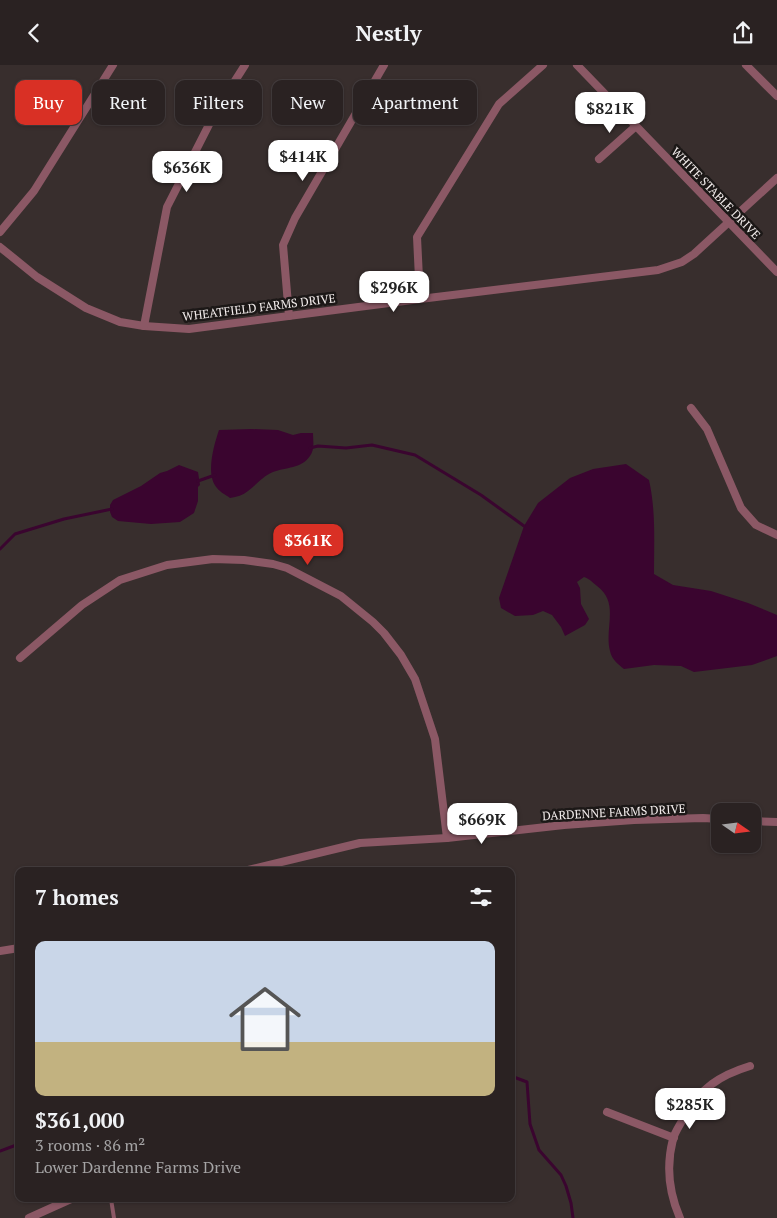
<!DOCTYPE html>
<meta charset="utf-8">
<style>
:root{--surface:#2a2222;--page:#322a2a;--text:#f1f3f6;--muted:#a5a4a5;--line:#463f40;--accent:#d93025}
body{margin:0;font-family:"PT Serif",serif;background:var(--page);color:var(--text);height:100vh;display:flex;flex-direction:column;font-size:19px;white-space:nowrap}
*{box-sizing:border-box;margin:0}
p{font-size:16px;color:var(--muted)}
.icon{flex:none;width:28px;height:28px;fill:none;stroke:currentColor;stroke-width:2;stroke-linecap:round;stroke-linejoin:round}
.map{position:relative;flex:1;overflow:hidden}
.drawer{position:absolute;left:15px;top:802px;width:500px;height:335px;display:flex;flex-direction:column;background:var(--surface);border-radius:10px;box-shadow:0 1px 4px #0004,0 0 0 1px var(--line)}
.drawer>*{flex:none}
.banner{position:absolute;left:15px;top:15px;width:500px;height:45px;display:flex;gap:10px}
.needle{width:32px;rotate:104deg}
.controls{position:absolute;left:711px;top:738px;display:grid;gap:10px}
.controls a{display:grid;place-items:center;width:50px;height:50px;border-radius:10px;background:var(--surface);box-shadow:0 1px 4px #0004,0 0 0 1px var(--line);font-size:25px}
.price{position:absolute;translate:-50% -42px;padding:0 11px;border-radius:10px;background:#fff;color:#222;font-size:16px;line-height:32px;filter:drop-shadow(0 1px 2px #0008)}
.price::after{content:'';position:absolute;left:50%;top:30px;width:15px;height:11px;margin-left:-8px;background:inherit;clip-path:polygon(0 0,100% 0,50% 100%)}
.price.selected{background:var(--accent);color:#fff}
ul{padding:0;list-style:none}
li{display:grid;align-content:center;gap:10px;height:265px;padding:0 20px}
li span{display:grid;place-items:center;height:155px;border-radius:10px;color:#555}
li>.icon{margin-inline-start:auto}
span .icon{width:90px;height:90px;fill:#fffc;stroke-width:1}
li b{font-size:21px}
h2{display:flex;justify-content:space-between;align-items:center;height:60px;padding:0 20px;font-size:21px}
.chip{padding:0 18px;border-radius:10px;background:var(--surface);box-shadow:0 1px 4px #0004,0 0 0 1px var(--line);font-size:18px;line-height:45px}
.chip.selected{background:var(--accent);color:#fff}
header{display:flex;justify-content:space-between;align-items:center;height:65px;padding:0 20px;background:var(--surface);font-size:22px;font-weight:600}
.map>svg:first-child{display:block}
.water{fill:#3a052f}
.lines{fill:none;stroke-linecap:round;stroke-linejoin:round}
.stream{stroke:#3a052f;stroke-width:3}
.service{stroke:#8b5865;stroke-width:4}
.minor{stroke:#8b5865;stroke-width:8}
.labels{text-anchor:middle;dominant-baseline:central;stroke-width:5;stroke-linejoin:round;paint-order:stroke}
.street-label{font-size:12px;fill:#f4eeed;stroke:#1c1817}
</style>
<header><svg class="icon" aria-label="back" viewBox="0 0 24 24"><path d="M15 5l-7 7 7 7"/></svg>Nestly<svg class="icon" aria-label="share" viewBox="0 0 24 24"><path d="M12 15V3M7 8l5-5 5 5M5 13v7h14v-7"/></svg></header>
<div class="map">
<svg width="777" height="1153" viewBox="0 0 777 1153">
<rect width="100%" height="100%" fill="#382e2d"/>
<g class="water">
<path d="M 252,364 L 278,365 L 293,370 L 301,368 L 313,368 C 313,376 315,384 310,391 C 301,404 286,402 273,407 C 263,411 256,420 248,426 C 243,430 237,432 230,433 C 226,430 220,427 217,423 C 205,410 214,380 219,365 Z"/>
<path d="M 626,399 L 649,415 C 656,446 654,478 654,509 L 673,520 L 711,526 L 748,538 L 777,550 L 777,591 L 752,600 L 694,607 L 681,601 L 654,600 L 624,604 C 618,599 612,595 610,586 C 604,563 620,538 597,521 C 592,517 590,514 584,512 L 577,517 L 580,523 L 581,539 L 589,554 L 585,560 L 565,571 L 561,562 L 552,550 L 543,546 L 533,550 L 515,551 L 501,543 L 499,533 L 524,461 L 538,438 L 570,413 L 593,404 Z"/>
<path d="M 179,400 L 198,407 L 200,420 L 198,422 L 198,436 L 194,448 L 180,457 L 151,459 L 118,456 L 112,452 L 110,447 L 110,440 L 113,435 L 141,421 L 160,408 L 167,406 Z"/>
</g>
<g class="lines">
<g class="stream">
<path d="M 310,383 L 318,381 L 346,383 L 372,380 L 415,390 L 481,430 L 524,461"/>
<path d="M 198,416 L 215,410"/>
<path d="M 0,484 L 15,469 L 64,454 L 112,444"/>
<path d="M 511,1011 L 527,1017 L 530,1059 L 539,1085 L 561,1110 L 566,1121 L 571,1138 L 573,1153"/>
<path d="M 0,1086 L 19,1079"/>
</g>
<path class="service" d="M 111,1134 L 114,1153"/>
<g class="minor">
<path d="M 577,0 L 777,207"/>
<path d="M 746,0 L 777,31"/>
<path d="M 599,94 L 636,61"/>
<path d="M 0,167 L 34,126 L 113,0"/>
<path d="M 0,182 L 37,212 L 86,243 L 120,257 L 144,261 L 189,264 L 420,234 L 658,205 L 682,197 L 694,189 L 777,113"/>
<path d="M 420,234 L 417,172 L 499,39 L 543,0"/>
<path d="M 289,251 L 283,180 L 295,153 L 384,0"/>
<path d="M 144,261 L 167,142 L 217,44 L 245,0"/>
<path d="M 691,343 L 707,364 L 741,443 L 756,460 L 777,470"/>
<path d="M 20,593 L 82,540 L 120,515 L 167,500 L 213,494 L 244,495 L 273,499 L 287,503 L 341,531 L 373,557 L 384,568 L 401,590 L 415,614 L 435,674 L 447,773"/>
<path d="M 752,756 L 777,757"/>
<path d="M 244,806 L 360,778 L 447,773 L 564,760 L 634,755 L 703,753 L 720,754"/>
<path d="M 0,886 L 19,883"/>
<path d="M 607,1047 L 674,1073"/>
<path d="M 29,1153 L 71,1134"/>
<path d="M 680,1153 C 669,1128 666,1101 673,1074 C 675,1067 680,1060 683,1054 C 690,1040 700,1028 712,1019 C 724,1010 737,1005 750,1001"/>
</g>
</g>
<g class="labels">
<g class="street-label">
<text transform="translate(716 128) rotate(46)">WHITE STABLE DRIVE</text>
<text transform="translate(259 242) rotate(-7)">WHEATFIELD FARMS DRIVE</text>
<text transform="translate(614 747) rotate(-3)">DARDENNE FARMS DRIVE</text>
</g>
</g>
</svg>
<div class="controls">
<a><svg class="needle" viewBox="-14 -14 28 28"><path d="M0-13l5 13h-10z" fill="#e53935"/><path d="M0 13l5-13h-10z" fill="#a5a4a5"/></svg></a>
</div>
<b class="price" style="left:610px;top:69px">$821K</b>
<b class="price" style="left:303px;top:117px">$414K</b>
<b class="price" style="left:187px;top:128px">$636K</b>
<b class="price" style="left:394px;top:248px">$296K</b>
<b class="price selected" style="left:308px;top:501px">$361K</b>
<b class="price" style="left:482px;top:780px">$669K</b>
<b class="price" style="left:690px;top:1065px">$285K</b>
<div class="banner">
<a class="chip selected">Buy</a>
<a class="chip">Rent</a>
<a class="chip">Filters</a>
<a class="chip">New</a>
<a class="chip">Apartment</a>
</div>
<section class="drawer">
<h2>7 homes<svg class="icon" aria-label="filters" viewBox="0 0 24 24"><path d="M4 7h16M4 17h16"/><circle cx="9" cy="7" r="2"/><circle cx="15" cy="17" r="2"/></svg></h2>
<ul>
<li><span style="background:linear-gradient(#c9d6e8 65%,#c2b280 0)"><svg class="icon" aria-label="home" viewBox="0 0 24 24"><path d="M3 11l9-7 9 7M6 9v11h12V9"/></svg></span><div><b>$361,000</b><p>3 rooms · 86 m²</p><p>Lower Dardenne Farms Drive</p></div></li>
</ul>
</section>
</div>
